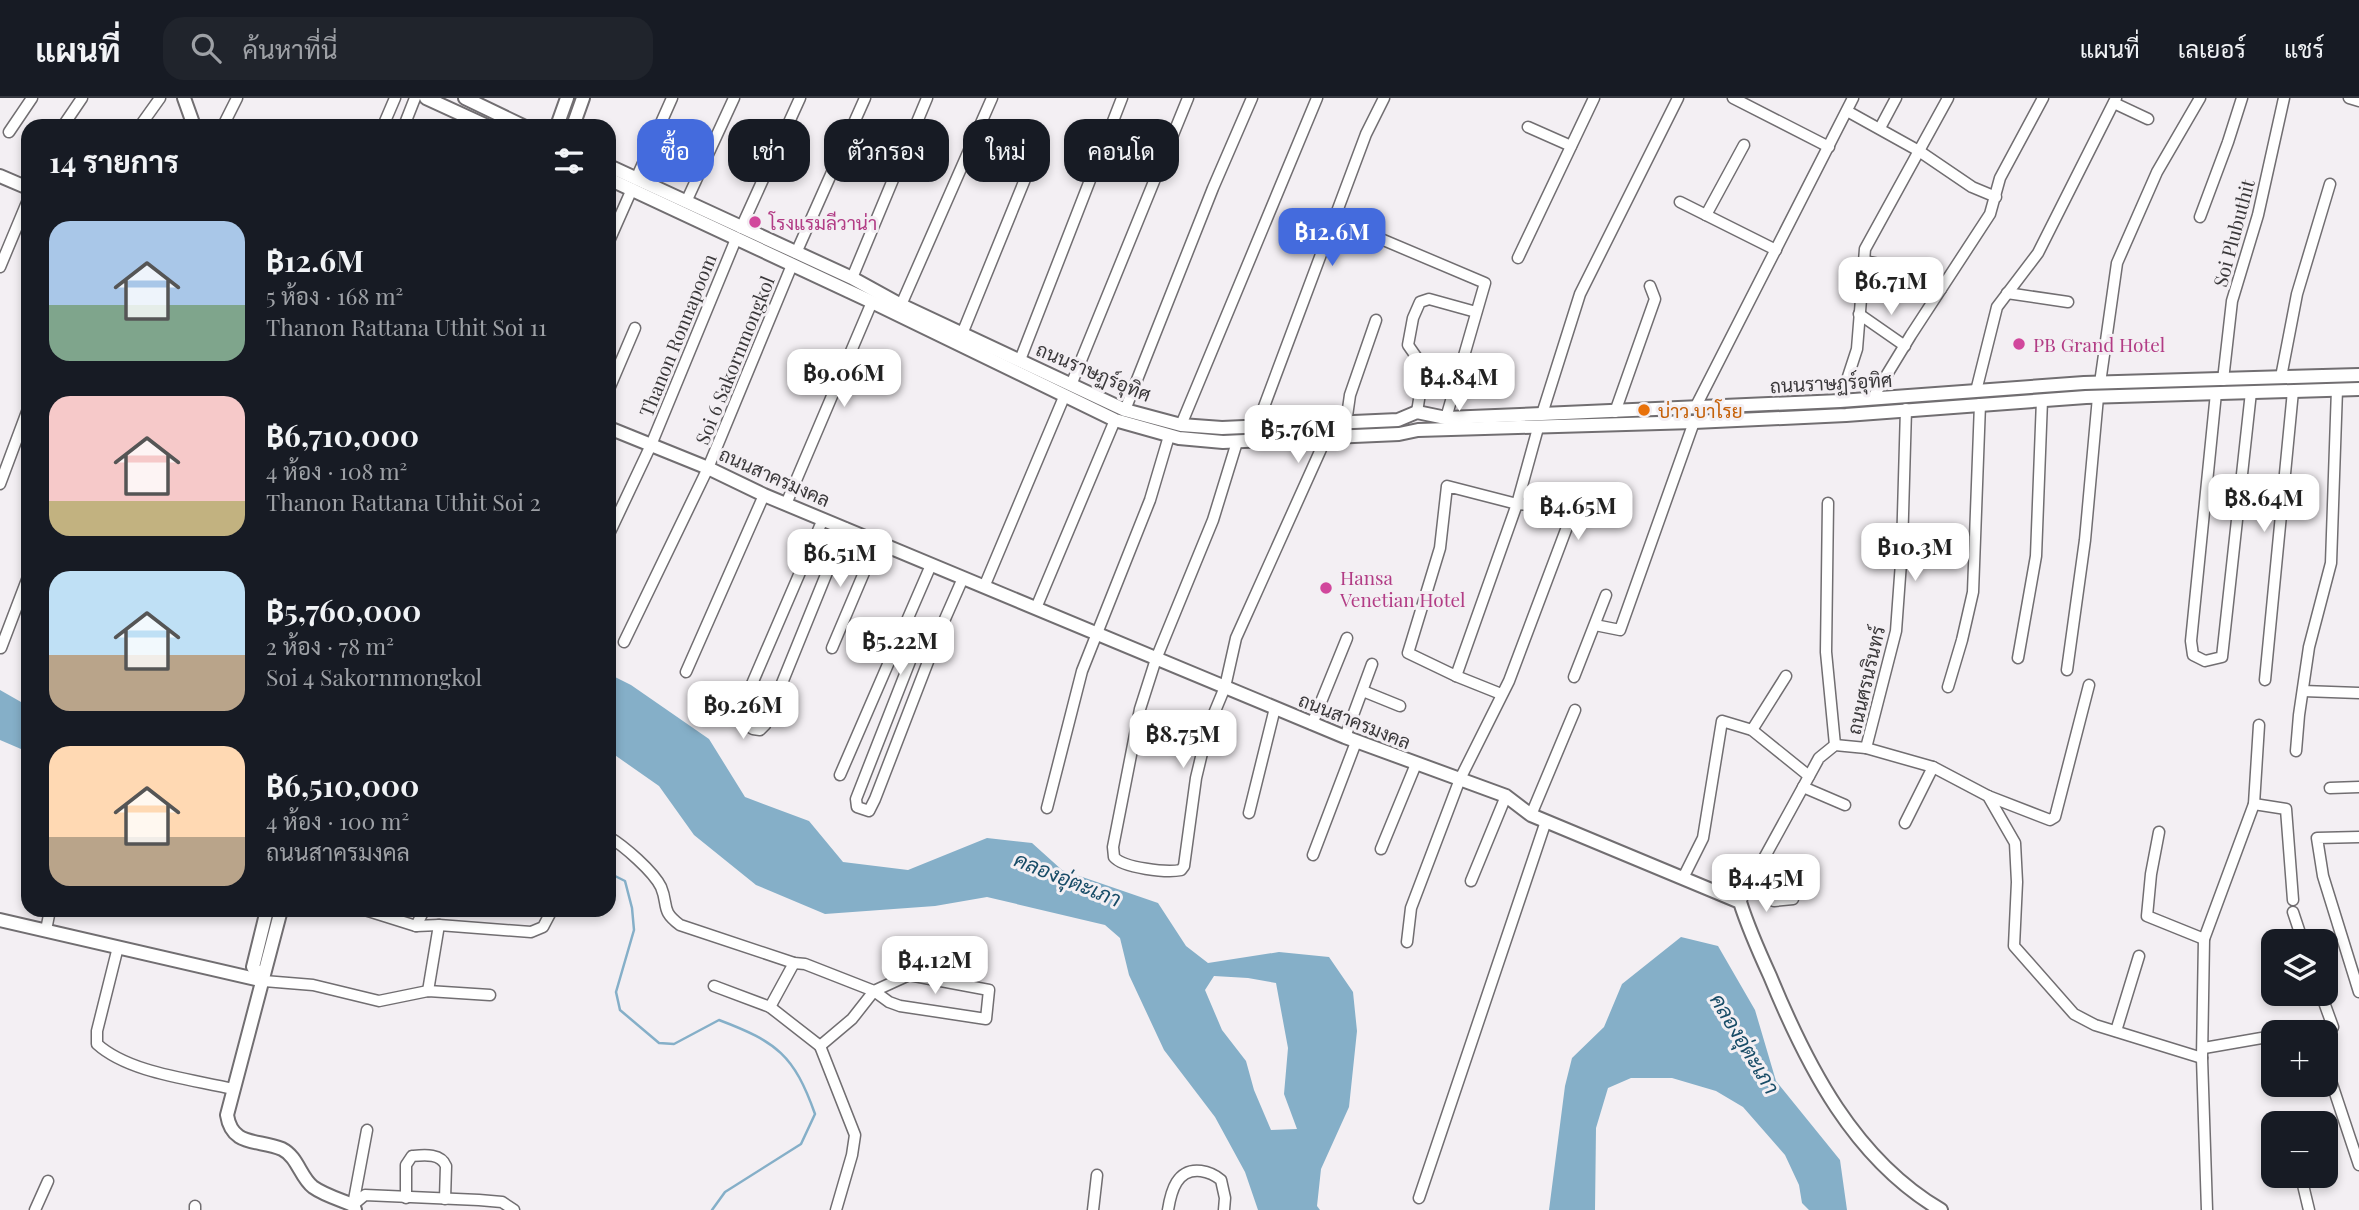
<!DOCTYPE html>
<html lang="th">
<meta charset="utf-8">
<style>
:root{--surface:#171b24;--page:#20242c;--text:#f1f3f6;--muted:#9ea1a6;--line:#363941;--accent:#446bdd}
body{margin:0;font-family:"Playfair Display",Sarabun,serif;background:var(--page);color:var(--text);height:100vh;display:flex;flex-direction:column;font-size:26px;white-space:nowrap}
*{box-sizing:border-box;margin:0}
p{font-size:23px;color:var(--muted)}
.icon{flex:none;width:38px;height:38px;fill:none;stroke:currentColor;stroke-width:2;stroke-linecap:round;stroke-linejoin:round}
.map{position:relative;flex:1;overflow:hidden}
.sheet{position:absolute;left:21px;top:21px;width:595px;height:798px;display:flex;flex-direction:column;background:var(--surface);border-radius:21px;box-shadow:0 4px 10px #0003}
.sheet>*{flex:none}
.guide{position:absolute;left:637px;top:21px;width:665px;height:63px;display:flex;gap:14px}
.buttons{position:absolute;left:2261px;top:831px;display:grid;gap:14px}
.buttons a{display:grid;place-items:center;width:77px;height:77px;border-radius:14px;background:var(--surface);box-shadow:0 4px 10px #0003;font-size:35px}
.price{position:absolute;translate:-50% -60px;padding:0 16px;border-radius:14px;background:#fff;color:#222;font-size:23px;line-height:46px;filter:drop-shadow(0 2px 4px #0008)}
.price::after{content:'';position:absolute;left:50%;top:42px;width:21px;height:16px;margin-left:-10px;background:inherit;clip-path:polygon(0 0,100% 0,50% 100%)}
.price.active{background:var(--accent);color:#fff}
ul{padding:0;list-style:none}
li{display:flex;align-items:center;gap:21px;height:175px;padding:0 28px}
li span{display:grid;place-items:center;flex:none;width:196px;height:140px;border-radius:21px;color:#555}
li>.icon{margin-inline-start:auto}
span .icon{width:84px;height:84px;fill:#fffc;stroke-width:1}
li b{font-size:30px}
h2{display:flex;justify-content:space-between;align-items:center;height:84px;padding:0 28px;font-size:30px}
.tag{padding:0 24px;border-radius:21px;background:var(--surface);box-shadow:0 4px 10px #0003;font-size:24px;line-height:63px}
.tag.active{background:var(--accent);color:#fff}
header{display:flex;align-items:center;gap:42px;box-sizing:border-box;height:98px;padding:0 35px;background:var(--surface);border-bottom:2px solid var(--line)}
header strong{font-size:33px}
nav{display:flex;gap:38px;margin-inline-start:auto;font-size:24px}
.search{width:490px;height:63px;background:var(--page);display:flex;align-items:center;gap:18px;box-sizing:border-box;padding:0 24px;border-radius:21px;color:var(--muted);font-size:26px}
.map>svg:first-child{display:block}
.water{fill:#85afc8;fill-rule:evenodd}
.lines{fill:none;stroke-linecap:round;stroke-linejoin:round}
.stream{stroke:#85afc8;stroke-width:2.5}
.minor-casing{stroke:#716e71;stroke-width:13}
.tertiary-casing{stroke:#716e71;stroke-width:16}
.minor{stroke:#fff;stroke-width:10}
.tertiary{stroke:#fff;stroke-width:12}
.hotel-dot{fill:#d1479c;stroke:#f3eff3;stroke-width:2.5}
.food-dot{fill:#e8710a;stroke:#f3eff3;stroke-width:2.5}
.labels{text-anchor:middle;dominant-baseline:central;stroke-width:6;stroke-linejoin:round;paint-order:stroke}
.hotel-label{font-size:19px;fill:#b23c85;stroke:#f3eff3;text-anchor:start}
.street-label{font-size:19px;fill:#3a383a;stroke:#f3eff3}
.food-label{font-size:19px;fill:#c56008;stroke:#f3eff3;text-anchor:start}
.water-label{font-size:21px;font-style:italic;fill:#184c67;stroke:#f3eff3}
</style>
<header>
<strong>แผนที่</strong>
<div class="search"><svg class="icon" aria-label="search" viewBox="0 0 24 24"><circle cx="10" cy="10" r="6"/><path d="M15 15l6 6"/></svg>ค้นหาที่นี่</div>
<nav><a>แผนที่</a><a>เลเยอร์</a><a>แชร์</a></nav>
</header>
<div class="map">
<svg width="2359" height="1112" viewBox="0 0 2359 1112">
<rect width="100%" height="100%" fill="#f3eff3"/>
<g class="water">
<path d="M 609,576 L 631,587 L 709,641 L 745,699 L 809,723 L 843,764 L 908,772 L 987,740 L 1032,745 L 1062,772 L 1158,805 L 1186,848 L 1208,865 L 1279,854 L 1329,859 L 1353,894 L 1357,933 L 1349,1009 L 1321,1071 L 1317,1108 L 1320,1112 L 1258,1112 L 1245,1074 L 1215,1019 L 1164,952 L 1129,877 L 1120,840 L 1105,827 L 987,799 L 935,808 L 825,816 L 756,787 L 694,737 L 659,688 L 609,653 ZM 1214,878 L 1248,880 L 1276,885 L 1288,950 L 1284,996 L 1297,1031 L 1271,1032 L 1254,992 L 1246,963 L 1222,932 L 1205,892 Z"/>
<path d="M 0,592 L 28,608 L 28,654 L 0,642 Z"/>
<path d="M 1681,839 L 1718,848 L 1755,912 L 1776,983 L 1840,1062 L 1847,1112 L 1809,1112 L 1802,1105 L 1799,1087 L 1785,1057 L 1743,1009 L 1716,993 L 1672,980 L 1631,980 L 1608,990 L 1596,1030 L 1595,1112 L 1549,1112 L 1565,988 L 1572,960 L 1604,929 L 1622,886 Z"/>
</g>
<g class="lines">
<path class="stream" d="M 609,775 L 625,783 L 632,810 L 634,832 L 616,894 L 620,912 L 659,945 L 674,946 L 719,922 C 777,944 794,957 815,1016 L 801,1046 L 725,1094 L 712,1112"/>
<g class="minor-casing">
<g id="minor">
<path d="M 1733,0 L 1829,49"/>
<path d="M 2349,0 L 2359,3"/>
<path d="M 2114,5 L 2148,21"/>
<path d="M 1847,13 L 1919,53 L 1972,89 L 1996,99"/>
<path d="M 63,28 L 82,0"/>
<path d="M 140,28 L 160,0"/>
<path d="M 223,28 L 237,0"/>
<path d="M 383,28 L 395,0"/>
<path d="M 404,28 L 415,0"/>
<path d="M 1528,29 L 1571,48"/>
<path d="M 1880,30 L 1896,0"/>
<path d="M 9,34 L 32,0"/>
<path d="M 636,81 L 672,0"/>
<path d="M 686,104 L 734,0"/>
<path d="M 1680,104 L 1776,152"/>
<path d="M 1706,117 L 1744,47"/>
<path d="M 2200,119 L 2228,44 L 2242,0"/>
<path d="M 741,130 L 800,0"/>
<path d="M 1381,141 L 1485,185 L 1446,320"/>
<path d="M 609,143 L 632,91"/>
<path d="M 796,155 L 865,0"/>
<path d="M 1518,160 L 1594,0"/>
<path d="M 1865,163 L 1905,171 L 1941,191"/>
<path d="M 0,169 L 28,102"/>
<path d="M 852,180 L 927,0"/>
<path d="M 2007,195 L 2068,204"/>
<path d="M 901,207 L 992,0"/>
<path d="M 1859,216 L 1905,248"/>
<path d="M 962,236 L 1032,64"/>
<path d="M 1020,262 L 1122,0"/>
<path d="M 2281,279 L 2297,196 L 2330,86"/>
<path d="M 2223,282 L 2232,203 L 2258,117 L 2284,0"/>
<path d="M 2100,285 L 2117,165 L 2157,74 L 2200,0"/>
<path d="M 1071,287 L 1188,0"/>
<path d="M 609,291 L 635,230"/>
<path d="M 1976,293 L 1997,209 L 2038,155 L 2116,0"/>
<path d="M 2216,295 L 2191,543 L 2193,557 L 2205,563 L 2222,559 L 2251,294"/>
<path d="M 1872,301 L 1911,237 L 1990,116 L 2000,80 L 2043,0"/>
<path d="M 1840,303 L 1857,251 L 1865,151 L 1948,0"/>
<path d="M 1695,310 L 1853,0"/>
<path d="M 1125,312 L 1213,90 L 1252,0"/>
<path d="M 1417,314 L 1424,270 L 1408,247 L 1413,220 L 1420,204 L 1429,201 L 1476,214"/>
<path d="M 1615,314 L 1655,201 L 1650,188"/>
<path d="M 1542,316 L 1580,196 L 1678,0"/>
<path d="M 1346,325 L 1350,297 L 1376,222"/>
<path d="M 1181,327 L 1317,0"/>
<path d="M 1256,330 L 1366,36 L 1384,0"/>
<path d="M 1237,344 L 1213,422 L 1156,561 L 1140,611 L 1113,749 L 1114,759 C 1123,770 1167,775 1181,772 L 1184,768 L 1196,680 L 1208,630 L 1225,589 L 1236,540 L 1326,340"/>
<path d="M 0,386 L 28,311"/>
<path d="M 1828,405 L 1826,554 L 1835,647"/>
<path d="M 786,406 L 872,204"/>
<path d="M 823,421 L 739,616 L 740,623 L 753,631 L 760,632 L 765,627 L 845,430"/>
<path d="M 609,436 L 651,347 L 736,141"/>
<path d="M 984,489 L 1064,299"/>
<path d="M 1036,510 L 1115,322"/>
<path d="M 1595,527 L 1620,532 L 1694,324"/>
<path d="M 904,531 L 916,538 L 918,543 L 856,701 L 857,709 L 869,713 L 875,701 L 941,530 L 963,480"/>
<path d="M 624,544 L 708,370 L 792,167"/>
<path d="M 1,550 L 28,479"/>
<path d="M 832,550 L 877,444"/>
<path d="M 2018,560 L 2036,458 L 2042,302"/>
<path d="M 2067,572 L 2085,442 L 2098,299"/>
<path d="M 686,574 L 764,397"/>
<path d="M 1456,578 L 1517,406 L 1538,330"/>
<path d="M 1574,579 L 1606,497"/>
<path d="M 2265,582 L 2293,293"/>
<path d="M 1948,589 L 1962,542 L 1973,494 L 1980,306"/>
<path d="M 1363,593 L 1400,608"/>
<path d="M 2303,593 L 2359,595"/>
<path d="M 1312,626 L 1347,540"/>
<path d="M 1752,632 L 1786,578"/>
<path d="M 1345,639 L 1372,566"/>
<path d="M 1866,650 L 1896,533 L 1902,451 L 1906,311"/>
<path d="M 2296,653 L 2299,617 L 2309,549 L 2331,465 L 2337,291"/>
<path d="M 840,677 L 931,467"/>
<path d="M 1803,689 L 1845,707"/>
<path d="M 2330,690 L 2359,689"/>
<path d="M 1988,698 L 2050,722 L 2055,719 L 2089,587"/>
<path d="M 2254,706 L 2286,711 L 2293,802"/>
<path d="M 1047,710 L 1082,573 L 1150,402 L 1169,338"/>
<path d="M 1249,715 L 1275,610"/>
<path d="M 1531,717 L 1575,612"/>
<path d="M 1905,725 L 1933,669"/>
<path d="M 2159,734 L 2151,776 L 2147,818 L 2204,841"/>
<path d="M 609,739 C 624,748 653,773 661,789 C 669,808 660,812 680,827 L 794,865 L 805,866 L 874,893 L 889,904 L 900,908 L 986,921 L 989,892 L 909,877 L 874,893 L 852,921 L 820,948 L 855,1037 L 852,1057 L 836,1112"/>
<path d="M 2359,739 L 2317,740 L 2323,778 L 2359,894"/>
<path d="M 1381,751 L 1416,666"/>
<path d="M 1313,757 L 1356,644"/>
<path d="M 1683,780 L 1703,740 L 1722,623 L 1752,632 L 1809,678"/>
<path d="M 1471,783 L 1506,698"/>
<path d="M 1748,789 L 1774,803 L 1793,801"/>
<path d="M 1740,804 L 1819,660 L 1835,647 L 1866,650 L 1933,669 L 1988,698 L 2015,745 L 2017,784 L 2014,848 L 2074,916 L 2095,927 L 2202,960"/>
<path d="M 365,812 L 416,828 L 439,827 L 531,834 L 543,829 L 552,812"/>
<path d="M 2293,814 L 2303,844"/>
<path d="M 416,828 L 424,812"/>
<path d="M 46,832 L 50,812"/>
<path d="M 1407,844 L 1411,810 L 1460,681 L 1509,583 L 1567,429 L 1568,410 L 1517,406 L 1447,388 L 1440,450 L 1408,555 L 1456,578 L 1501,596"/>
<path d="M 118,849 L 97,933 L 97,946 C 129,975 191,981 233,991"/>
<path d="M 264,883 L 313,887 L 379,903 L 428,893 L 490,897"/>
<path d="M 714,888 L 770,909 L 820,948"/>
<path d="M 428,893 L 439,827"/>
<path d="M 770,909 L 794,865"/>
<path d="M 2116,933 L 2139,858"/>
<path d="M 2298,934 L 2333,929 L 2321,896"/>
<path d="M 2204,950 L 2273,938"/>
<path d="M 2328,974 L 2359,1067"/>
<path d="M 367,1032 L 353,1107 L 365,1097 L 479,1102 L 502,1104 L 514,1112"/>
<path d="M 2303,1087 L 2309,1112"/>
<path d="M 406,1100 L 406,1067 L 412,1058 C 424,1057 441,1055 446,1068 L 445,1101"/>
<path d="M 1419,1100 L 1546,723"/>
<path d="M 35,1112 L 48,1083"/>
<path d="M 195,1112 L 195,1108"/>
<path d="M 1093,1112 L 1097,1077"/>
<path d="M 1168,1112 C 1171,1093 1177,1070 1201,1073 C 1209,1074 1215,1077 1221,1082 L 1225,1100 L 1224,1112"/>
<path d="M 2207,1112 L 2202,960 L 2204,841 L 2254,706 L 2259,627"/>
</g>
</g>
<g class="tertiary-casing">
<g id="tertiary">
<path d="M 184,0 L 194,28"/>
<path d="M 426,0 L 487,28"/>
<path d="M 465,0 L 523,28"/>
<path d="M 557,28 L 567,0"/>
<path d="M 573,28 L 583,0"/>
<path d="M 609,68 L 852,180 L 901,207 L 1125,312 L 1181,327 L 1222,330 L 1398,322 L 1417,314 L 1446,320 L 1542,316 L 1840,303 L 2084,285 L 2359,277"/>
<path d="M 0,78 L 28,90"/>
<path d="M 609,81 L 872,204 L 1115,322 L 1179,340 L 1223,344 L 1399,336 L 1418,332 L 1694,324 L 1846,317 L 2086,299 L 2359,291"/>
<path d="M 609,330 L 708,370 L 764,397 L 1345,639 L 1506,698 L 1531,717 L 1740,804 C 1748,829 1759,854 1770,878 C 1807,968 1854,1061 1941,1112"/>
<path d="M 281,812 L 227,1017 C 232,1049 258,1041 282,1051 C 298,1059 300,1079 313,1089 C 324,1097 341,1102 353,1107 L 355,1112"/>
<path d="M 0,822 L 264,883"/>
<path d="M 264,883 L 253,869 L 267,812"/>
</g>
</g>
<use href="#minor" class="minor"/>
<use href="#tertiary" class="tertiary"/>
</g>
<g class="hotel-dot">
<circle cx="755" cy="124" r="7"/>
<circle cx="2019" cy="246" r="7"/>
<circle cx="1326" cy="490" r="7"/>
</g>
<circle class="food-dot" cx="1644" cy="312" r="7"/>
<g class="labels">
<g class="hotel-label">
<text x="769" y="124">โรงแรมลีวาน่า</text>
<text x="2033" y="246">PB Grand Hotel</text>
<text x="1340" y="479">Hansa<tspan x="1340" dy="22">Venetian Hotel</tspan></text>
</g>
<g class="street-label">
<text transform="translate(2233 135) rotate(-75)">Soi Plubuthit</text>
<text transform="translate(677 237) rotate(-68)">Thanon Ronnapoom</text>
<text transform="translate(734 262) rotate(-68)">Soi 6 Sakornmongkol</text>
<text transform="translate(1094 273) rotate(23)">ถนนราษฏร์อุทิศ</text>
<text transform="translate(1831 284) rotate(-3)">ถนนราษฏร์อุทิศ</text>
<text transform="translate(775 378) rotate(24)">ถนนสาครมงคล</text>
<text transform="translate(1865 582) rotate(-77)">ถนนศรนรินทร์</text>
<text transform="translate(1355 622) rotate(22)">ถนนสาครมงคล</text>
</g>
<g class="food-label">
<text x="1658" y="312">บ่าว บาโรย</text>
</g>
<g class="water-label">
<text transform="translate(1068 780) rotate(22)">คลองอุ่ตะเภา</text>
<text transform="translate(1746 945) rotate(59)">คลองอุ่ตะเภา</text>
</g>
</g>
</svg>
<div class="buttons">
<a><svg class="icon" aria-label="layers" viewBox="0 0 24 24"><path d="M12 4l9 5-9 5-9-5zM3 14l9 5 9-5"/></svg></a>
<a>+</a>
<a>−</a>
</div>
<b class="price active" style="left:1332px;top:170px">฿12.6M</b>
<b class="price" style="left:1891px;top:219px">฿6.71M</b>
<b class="price" style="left:844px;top:311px">฿9.06M</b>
<b class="price" style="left:1459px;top:315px">฿4.84M</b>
<b class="price" style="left:1298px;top:367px">฿5.76M</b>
<b class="price" style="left:2264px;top:436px">฿8.64M</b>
<b class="price" style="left:1578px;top:444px">฿4.65M</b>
<b class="price" style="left:1915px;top:485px">฿10.3M</b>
<b class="price" style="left:840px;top:491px">฿6.51M</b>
<b class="price" style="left:900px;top:579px">฿5.22M</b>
<b class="price" style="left:743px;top:643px">฿9.26M</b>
<b class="price" style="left:1183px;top:672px">฿8.75M</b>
<b class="price" style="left:1766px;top:816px">฿4.45M</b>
<b class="price" style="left:935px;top:898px">฿4.12M</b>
<div class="guide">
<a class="tag active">ซื้อ</a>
<a class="tag">เช่า</a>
<a class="tag">ตัวกรอง</a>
<a class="tag">ใหม่</a>
<a class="tag">คอนโด</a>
</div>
<section class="sheet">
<h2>14 รายการ<svg class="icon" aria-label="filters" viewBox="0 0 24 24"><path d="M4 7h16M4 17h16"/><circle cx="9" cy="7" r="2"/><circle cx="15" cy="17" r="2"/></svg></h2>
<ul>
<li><span style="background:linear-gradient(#a9c7e8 60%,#7fa58c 0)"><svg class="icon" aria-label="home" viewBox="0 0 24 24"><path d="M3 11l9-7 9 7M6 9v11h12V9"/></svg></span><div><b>฿12.6M</b><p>5 ห้อง · 168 m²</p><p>Thanon Rattana Uthit Soi 11</p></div></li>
<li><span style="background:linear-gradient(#f6c9c9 75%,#c2b280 0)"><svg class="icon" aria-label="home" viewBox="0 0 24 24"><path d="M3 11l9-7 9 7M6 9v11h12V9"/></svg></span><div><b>฿6,710,000</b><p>4 ห้อง · 108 m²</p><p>Thanon Rattana Uthit Soi 2</p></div></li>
<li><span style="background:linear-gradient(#bfe0f5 60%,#b9a48a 0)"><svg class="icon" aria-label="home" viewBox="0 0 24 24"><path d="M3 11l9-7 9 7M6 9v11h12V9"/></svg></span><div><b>฿5,760,000</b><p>2 ห้อง · 78 m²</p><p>Soi 4 Sakornmongkol</p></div></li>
<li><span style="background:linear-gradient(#ffd9b3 65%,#b9a48a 0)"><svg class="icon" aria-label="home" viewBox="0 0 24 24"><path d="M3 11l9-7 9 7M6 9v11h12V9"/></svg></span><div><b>฿6,510,000</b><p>4 ห้อง · 100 m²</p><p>ถนนสาครมงคล</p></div></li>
</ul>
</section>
</div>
